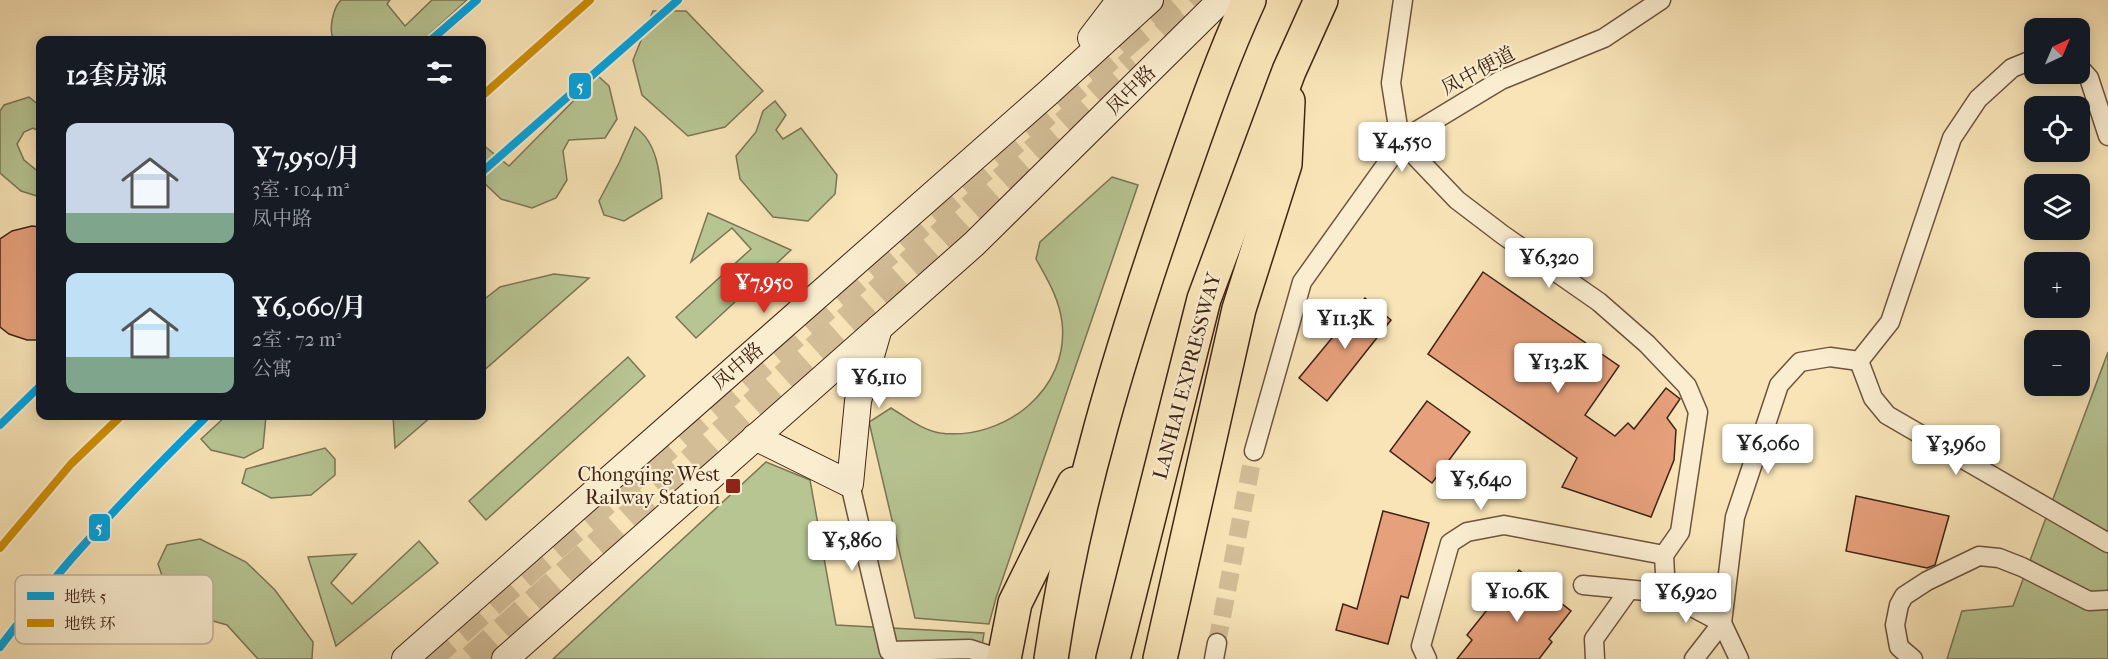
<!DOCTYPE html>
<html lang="zh">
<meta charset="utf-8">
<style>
:root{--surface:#171b24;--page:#20242c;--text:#f1f3f6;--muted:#9ea1a6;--accent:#d93025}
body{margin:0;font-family:"IM FELL French Canon","Noto Serif SC",serif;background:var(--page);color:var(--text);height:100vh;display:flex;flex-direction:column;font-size:22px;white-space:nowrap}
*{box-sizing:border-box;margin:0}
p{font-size:20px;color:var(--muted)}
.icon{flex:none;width:33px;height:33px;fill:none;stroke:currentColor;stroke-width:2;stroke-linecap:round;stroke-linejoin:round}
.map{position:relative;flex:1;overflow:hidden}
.panel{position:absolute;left:36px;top:36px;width:450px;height:384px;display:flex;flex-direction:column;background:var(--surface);border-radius:12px;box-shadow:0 3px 15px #0003}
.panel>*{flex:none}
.needle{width:39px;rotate:44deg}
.tools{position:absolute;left:2024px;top:18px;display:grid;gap:12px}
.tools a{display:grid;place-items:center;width:66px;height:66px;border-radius:12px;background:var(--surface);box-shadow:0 3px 15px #0003;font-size:30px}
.price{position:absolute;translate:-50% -51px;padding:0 14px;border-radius:6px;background:#fff;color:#222;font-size:20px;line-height:39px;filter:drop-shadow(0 2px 3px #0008)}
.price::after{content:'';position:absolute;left:50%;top:36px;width:18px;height:14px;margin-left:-9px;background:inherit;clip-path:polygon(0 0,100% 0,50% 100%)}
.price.on{background:var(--accent);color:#fff}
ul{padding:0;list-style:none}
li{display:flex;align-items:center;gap:18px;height:150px;padding:0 30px}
li span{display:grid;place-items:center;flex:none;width:168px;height:120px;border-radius:12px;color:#555}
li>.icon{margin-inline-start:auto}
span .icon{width:72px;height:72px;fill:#fffc;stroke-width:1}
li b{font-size:26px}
h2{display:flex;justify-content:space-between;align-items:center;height:72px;padding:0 30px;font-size:26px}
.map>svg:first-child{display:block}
.green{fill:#b7c593;stroke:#7c7454;stroke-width:1.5}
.building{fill:#e6a07b;stroke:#402316;stroke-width:1.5}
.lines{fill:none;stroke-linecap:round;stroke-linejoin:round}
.street-tunnel{stroke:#d3bd97;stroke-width:18;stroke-dasharray:18 9;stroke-linecap:butt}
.primary-tunnel{stroke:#d3bd97;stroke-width:28;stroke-dasharray:28 14;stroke-linecap:butt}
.street-casing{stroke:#6e533e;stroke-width:21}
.secondary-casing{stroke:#402316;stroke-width:28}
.highway-casing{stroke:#402316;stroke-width:36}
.street{stroke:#faedd0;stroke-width:18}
.secondary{stroke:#faedd0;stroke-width:26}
.highway{stroke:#f8e4b7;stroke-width:33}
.metro-1-casing{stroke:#faedd0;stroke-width:12}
.metro-2-casing{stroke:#faedd0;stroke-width:12}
.metro-1{stroke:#00a3e0;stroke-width:8}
.metro-2{stroke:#ce8e04;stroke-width:8}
.poi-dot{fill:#8f2418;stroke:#faedd0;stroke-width:2}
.labels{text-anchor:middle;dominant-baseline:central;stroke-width:4.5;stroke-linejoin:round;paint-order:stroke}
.street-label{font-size:20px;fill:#402316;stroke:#faedd0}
.poi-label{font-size:20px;fill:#402316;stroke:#faedd0;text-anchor:end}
.key{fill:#faedd0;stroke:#c2b098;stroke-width:1.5}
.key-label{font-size:16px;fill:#402316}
.line-badge{stroke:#faedd0;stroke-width:2}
.badge-label{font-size:16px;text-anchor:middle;font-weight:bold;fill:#fff}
</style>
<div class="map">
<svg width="2108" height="659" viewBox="0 0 2108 659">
<rect width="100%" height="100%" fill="#f8e4b7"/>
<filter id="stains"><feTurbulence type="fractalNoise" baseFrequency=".00333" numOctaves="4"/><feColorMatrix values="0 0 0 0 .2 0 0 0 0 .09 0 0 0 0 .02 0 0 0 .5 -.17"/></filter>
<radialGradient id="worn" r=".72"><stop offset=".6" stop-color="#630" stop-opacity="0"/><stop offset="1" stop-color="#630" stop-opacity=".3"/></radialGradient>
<g class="green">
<path d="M 341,0 L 390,0 L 387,4 L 405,26 L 432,0 L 467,0 L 423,40 L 334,40 C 328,30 333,8 341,0 Z"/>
<path d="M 653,11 L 686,11 L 763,91 L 725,127 L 688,136 L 642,95 L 633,60 Z"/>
<path d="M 598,76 L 609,86 L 617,119 L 605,138 L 569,140 L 563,151 L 567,180 L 556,198 L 532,208 L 501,199 L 482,181 L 482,144 L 509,166 Z"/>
<path d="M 29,97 L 40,106 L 40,132 L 33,128 L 24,132 L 17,144 L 24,160 L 40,173 L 40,197 L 21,191 L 0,173 L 0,111 L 4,105 Z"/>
<path d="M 775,101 L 786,115 L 776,130 L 783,139 L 801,128 L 837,175 L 835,194 L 808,221 L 773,217 L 740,179 L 736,156 L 756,132 L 763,111 Z"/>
<path d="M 635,127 C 657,142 660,173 662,198 L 624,221 L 604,215 L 599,201 L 619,163 Z"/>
<path d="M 1112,177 L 1138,185 L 996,598 L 989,624 L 915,618 L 869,422 L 891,408 C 906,417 922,430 940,433 C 1004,441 1070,390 1062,322 C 1059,298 1047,279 1036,259 L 1040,242 Z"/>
<path d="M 708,213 L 791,250 L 696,338 L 676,317 L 751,249 L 732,228 L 691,262 Z"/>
<path d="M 554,274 L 589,278 L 482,372 L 482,301 L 500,287 Z"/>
<path d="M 2108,352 L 2108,659 L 1947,659 L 1962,611 L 2013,606 Z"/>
<path d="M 628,357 L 645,376 L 486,520 L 469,501 Z"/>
<path d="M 226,416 L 266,416 L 263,448 L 244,458 L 211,450 L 201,439 Z"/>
<path d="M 393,416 L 432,416 L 395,448 Z"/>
<path d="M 325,448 L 335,459 L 335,475 L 311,495 L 271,498 L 242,483 L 246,469 Z"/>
<path d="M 766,462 L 810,480 L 836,625 L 984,633 L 980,659 L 553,659 Z"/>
<path d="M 200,539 L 246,562 L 275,590 L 313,642 L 312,659 L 258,659 L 227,625 L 174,610 L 158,564 L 167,545 Z"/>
<path d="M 419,541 L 438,563 L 336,646 L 308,557 L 356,554 L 331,583 L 352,604 Z"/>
</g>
<g class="building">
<path d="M 32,226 L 40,227 L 40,340 L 27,340 L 9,334 L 0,327 L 0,239 L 12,231 Z"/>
<path d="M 1483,272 L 1619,366 L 1585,415 L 1615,436 L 1628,423 L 1634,429 L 1666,388 L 1680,399 L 1667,418 L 1676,430 L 1674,460 L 1651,517 L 1562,487 L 1577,458 L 1428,354 Z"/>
<path d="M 1365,298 L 1391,320 L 1327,401 L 1299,378 Z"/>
<path d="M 1427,401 L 1470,432 L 1432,483 L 1390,451 Z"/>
<path d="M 1856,496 L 1949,516 L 1935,565 L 1927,568 L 1846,551 Z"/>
<path d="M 1383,511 L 1429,523 L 1408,598 L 1401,596 L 1388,644 L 1336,630 L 1343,604 L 1357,609 Z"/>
<path d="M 1519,570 L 1571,611 L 1549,639 L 1552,642 L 1539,659 L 1457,659 L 1472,640 L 1467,635 Z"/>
</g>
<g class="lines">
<path class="street-tunnel" d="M 1217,643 L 1254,451"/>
<g class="primary-tunnel">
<path d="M 1164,35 L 1200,0"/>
<path d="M 427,659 L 1174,0"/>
<path d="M 472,659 L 1134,62"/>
</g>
<g class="street-casing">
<g id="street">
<path d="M 1403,0 L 1391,83 L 1398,127 L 1416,157 L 1457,200 L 1503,235 L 1599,302 L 1647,344 L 1687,386 L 1698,412 L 1680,532 L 1664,555 L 1666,593"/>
<path d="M 2079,67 L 2089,78 L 2108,136"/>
<path d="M 1859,361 L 1890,322 L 1952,138 L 1978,99 L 2012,68 L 2034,59"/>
<path d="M 1859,361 L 1873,398 L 1887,415 L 2108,543"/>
<path d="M 1254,451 L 1302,282 L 1405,138 L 1501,80 L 1604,38 L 1661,0"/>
<path d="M 850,484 L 889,651 L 970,649 L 1001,659"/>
<path d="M 1583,585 L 1666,593 L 1722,623 L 1739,659"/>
<path d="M 1214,659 L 1217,643"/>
<path d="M 1427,659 L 1421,646 L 1450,543 L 1467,532 L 1504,525 L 1664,555"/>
<path d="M 1595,659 L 1594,639 L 1629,590"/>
<path d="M 1694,659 L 1722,623 L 1735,517 L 1779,385 L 1800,362 L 1830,357 L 1859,361"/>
<path d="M 1913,659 L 1899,647 L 1895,625 L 1899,605 L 1904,596 L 1927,581 L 1979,556 L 1999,558 L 2022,567 L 2089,601 L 2108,600"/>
</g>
</g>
<g class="secondary-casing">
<g id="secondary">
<path d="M 1091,38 L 1120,0"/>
<path d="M 755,437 L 850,484 L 858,401 L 879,328"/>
<path d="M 405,659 L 1048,93 L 1150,0"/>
<path d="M 505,659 L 974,244 L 1221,0"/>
</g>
</g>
<g class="highway-casing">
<g id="highway">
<path d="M 1004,659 L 1015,603 L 1074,484"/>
<path d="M 1051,659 C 1074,502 1121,349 1173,199 C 1197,132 1219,65 1249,0"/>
<path d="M 1113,659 L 1204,299 L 1289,71 L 1321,0"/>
<path d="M 1160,659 L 1239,309 L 1285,164 L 1288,101"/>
</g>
</g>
<use href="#street" class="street"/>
<use href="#secondary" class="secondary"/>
<use href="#highway" class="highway"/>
<g class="metro-1-casing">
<g id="metro-1">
<path d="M 431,40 L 477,0"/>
<path d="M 482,172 L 678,0"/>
<path d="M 0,425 L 40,386"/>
<path d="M 0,647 C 62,564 133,489 207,416"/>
</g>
</g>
<g class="metro-2-casing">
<g id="metro-2">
<path d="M 482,96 L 590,0"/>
<path d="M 0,548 L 71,464 L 121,416"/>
</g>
</g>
<use href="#metro-1" class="metro-1"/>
<use href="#metro-2" class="metro-2"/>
</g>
<rect class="poi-dot" x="725" y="478" width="16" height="16" rx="3"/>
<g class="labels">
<g class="street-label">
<text transform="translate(1478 71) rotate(-28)">凤中便道</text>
<text transform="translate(1131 90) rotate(-45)">凤中路</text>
<text transform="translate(738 366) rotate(-41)">凤中路</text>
<text transform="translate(1187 376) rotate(-75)">LANHAI EXPRESSWAY</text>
</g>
<g class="poi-label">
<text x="720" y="474">Chongqing West<tspan x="720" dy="23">Railway Station</tspan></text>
</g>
</g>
<rect x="15" y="575" width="198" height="69" rx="9" class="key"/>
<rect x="27" y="592" width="27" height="8" fill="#00a3e0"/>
<rect x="27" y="619" width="27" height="8" fill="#ce8e04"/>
<g class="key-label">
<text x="64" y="602">地铁 5</text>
<text x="64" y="629">地铁 环</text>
</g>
<g class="line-badge">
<rect x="568" y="72" width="24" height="28" rx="6" fill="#00a3e0"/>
<rect x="88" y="513" width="23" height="29" rx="6" fill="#00a3e0"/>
</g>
<g class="badge-label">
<text x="580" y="92">5</text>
<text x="99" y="533">5</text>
</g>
<rect width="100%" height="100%" filter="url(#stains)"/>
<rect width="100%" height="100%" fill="url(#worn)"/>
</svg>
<div class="tools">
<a><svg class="needle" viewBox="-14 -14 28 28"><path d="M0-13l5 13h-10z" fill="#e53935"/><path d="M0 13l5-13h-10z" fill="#9ea1a6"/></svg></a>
<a><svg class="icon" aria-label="locate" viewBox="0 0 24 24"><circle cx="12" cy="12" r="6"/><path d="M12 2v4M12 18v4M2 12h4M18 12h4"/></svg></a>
<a><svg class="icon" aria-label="layers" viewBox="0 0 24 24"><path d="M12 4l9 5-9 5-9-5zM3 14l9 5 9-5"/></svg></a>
<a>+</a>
<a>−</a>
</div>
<b class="price" style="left:1402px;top:173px">¥4,550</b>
<b class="price" style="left:1549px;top:289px">¥6,320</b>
<b class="price on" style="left:764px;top:314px">¥7,950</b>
<b class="price" style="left:1345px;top:350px">¥11.3K</b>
<b class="price" style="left:1558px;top:394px">¥13.2K</b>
<b class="price" style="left:879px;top:409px">¥6,110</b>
<b class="price" style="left:1768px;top:475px">¥6,060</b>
<b class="price" style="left:1956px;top:476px">¥3,960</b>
<b class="price" style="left:1481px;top:511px">¥5,640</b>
<b class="price" style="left:852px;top:572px">¥5,860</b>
<b class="price" style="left:1517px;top:623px">¥10.6K</b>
<b class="price" style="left:1686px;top:624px">¥6,920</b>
<section class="panel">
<h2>12套房源<svg class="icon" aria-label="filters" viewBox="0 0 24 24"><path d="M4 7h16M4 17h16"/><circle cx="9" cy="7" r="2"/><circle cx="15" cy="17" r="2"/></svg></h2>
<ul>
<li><span style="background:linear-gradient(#c9d6e8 75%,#7fa58c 0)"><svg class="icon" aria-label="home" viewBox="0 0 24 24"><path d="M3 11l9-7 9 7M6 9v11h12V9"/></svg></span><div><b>¥7,950/月</b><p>3室 · 104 m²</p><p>凤中路</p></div></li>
<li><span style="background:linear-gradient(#bfe0f5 70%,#7fa58c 0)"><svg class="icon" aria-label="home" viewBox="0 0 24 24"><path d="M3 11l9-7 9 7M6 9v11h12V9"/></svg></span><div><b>¥6,060/月</b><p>2室 · 72 m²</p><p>公寓</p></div></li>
</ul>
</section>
</div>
